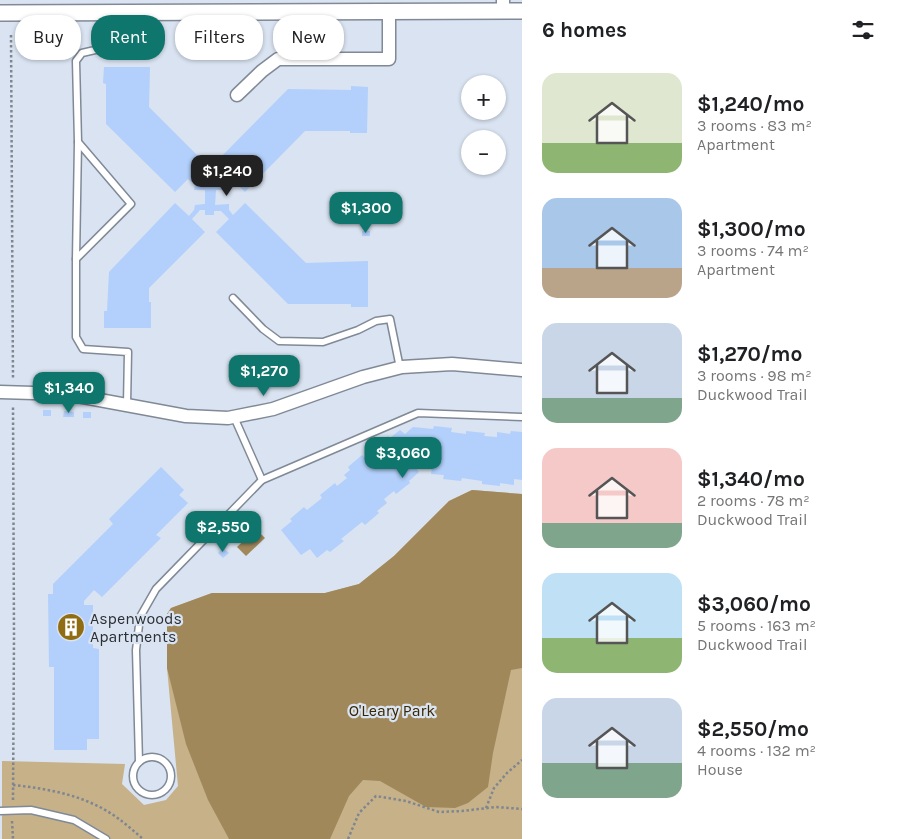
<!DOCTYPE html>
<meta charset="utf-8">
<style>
:root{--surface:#fff;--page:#f2f2f2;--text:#202124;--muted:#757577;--accent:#0f766e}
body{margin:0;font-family:Karla,sans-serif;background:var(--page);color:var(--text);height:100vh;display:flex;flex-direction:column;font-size:19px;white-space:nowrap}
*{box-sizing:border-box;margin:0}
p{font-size:16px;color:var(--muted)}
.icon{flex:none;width:28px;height:28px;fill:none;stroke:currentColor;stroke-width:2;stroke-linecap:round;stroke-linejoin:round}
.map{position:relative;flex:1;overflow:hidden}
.details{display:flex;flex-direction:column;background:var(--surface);width:375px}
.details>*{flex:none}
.hud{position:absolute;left:15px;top:15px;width:431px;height:45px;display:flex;gap:10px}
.buttons{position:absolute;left:461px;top:75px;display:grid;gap:10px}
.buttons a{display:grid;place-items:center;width:45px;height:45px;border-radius:50%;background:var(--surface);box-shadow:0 1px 4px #0004;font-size:25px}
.price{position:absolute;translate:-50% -42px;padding:0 11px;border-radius:10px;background:var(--accent);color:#fff;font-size:16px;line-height:32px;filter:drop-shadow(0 1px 2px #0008)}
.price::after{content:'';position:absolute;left:50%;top:30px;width:15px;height:11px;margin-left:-8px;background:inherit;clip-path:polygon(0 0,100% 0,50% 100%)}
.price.current{background:#222;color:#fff}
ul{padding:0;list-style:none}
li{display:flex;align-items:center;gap:15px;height:125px;padding:0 20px}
li span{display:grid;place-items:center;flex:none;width:140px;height:100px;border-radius:15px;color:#555}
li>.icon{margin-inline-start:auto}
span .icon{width:60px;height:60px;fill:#fffc;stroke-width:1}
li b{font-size:21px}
h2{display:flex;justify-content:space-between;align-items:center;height:60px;padding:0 20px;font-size:21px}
.tag{padding:0 18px;border-radius:20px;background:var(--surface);box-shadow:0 1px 4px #0004;font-size:18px;line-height:45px}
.tag.current{background:var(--accent);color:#fff}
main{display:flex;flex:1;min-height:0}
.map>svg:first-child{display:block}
.green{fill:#c6b189}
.water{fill:#a0885a}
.building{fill:#b2d0fb}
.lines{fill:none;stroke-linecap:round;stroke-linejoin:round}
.service-casing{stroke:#808996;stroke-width:9}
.minor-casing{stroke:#808996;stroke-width:15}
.tertiary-casing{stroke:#808996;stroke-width:18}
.path{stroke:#7f868f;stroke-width:2.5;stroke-dasharray:2.5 2.5;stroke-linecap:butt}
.service{stroke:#fff;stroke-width:6}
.minor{stroke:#fff;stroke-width:12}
.tertiary{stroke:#fff;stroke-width:15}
.labels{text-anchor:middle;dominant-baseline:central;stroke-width:4.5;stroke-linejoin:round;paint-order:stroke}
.poi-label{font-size:16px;fill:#2c3035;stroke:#d9e3f1;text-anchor:start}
.park-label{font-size:16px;fill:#382700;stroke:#d9e3f1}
</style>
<main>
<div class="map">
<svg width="522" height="839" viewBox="0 0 522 839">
<rect width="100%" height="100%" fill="#d9e3f1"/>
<path class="green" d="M 472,490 L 522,494 L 522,839 L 2,839 L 2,761 L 125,764 L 122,784 L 144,805 L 166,800 L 178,786 L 167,668 L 167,614 L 171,608 L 212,593 L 325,593 L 359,584 L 394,556 L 449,501 Z"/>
<g class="water">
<path d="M 362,196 L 364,221 L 353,222 L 351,197 Z"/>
<path d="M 472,490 L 522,494 L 522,668 L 511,670 L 493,753 L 488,787 L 468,803 L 455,808 L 426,807 L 380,781 L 363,780 L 349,796 L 330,839 L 229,839 L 208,800 L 186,744 L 167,668 L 167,614 L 171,608 L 212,593 L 325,593 L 359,584 L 394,556 L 449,501 Z"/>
<path d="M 256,529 L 265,538 L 246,556 L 237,547 Z"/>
</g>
<g class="building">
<path d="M 104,67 L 150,67 L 149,107 L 204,162 L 192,175 L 201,184 L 206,184 L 206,179 L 213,179 L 212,184 L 223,184 L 230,177 L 216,162 L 288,89 L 351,90 L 351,86 L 368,87 L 367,133 L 350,133 L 350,131 L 305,131 L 245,192 L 234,181 L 229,186 L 229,190 L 216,190 L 215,205 L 229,204 L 229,210 L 233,215 L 245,203 L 306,263 L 368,261 L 368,307 L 351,307 L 351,304 L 288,304 L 216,232 L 229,219 L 221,211 L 214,211 L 214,215 L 205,215 L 205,210 L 200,210 L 192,219 L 205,232 L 149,288 L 149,302 L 151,302 L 151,328 L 104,328 L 104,311 L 107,311 L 109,272 L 175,203 L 189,216 L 194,210 L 195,205 L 205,204 L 205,190 L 194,190 L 195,185 L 188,179 L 175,192 L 106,124 L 106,84 L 103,83 Z"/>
<rect x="362" y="231" width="8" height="5"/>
<rect x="43" y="410" width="8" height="6"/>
<path d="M 64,411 L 74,412 L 74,417 L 63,417 Z"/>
<rect x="83" y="412" width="8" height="6"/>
<path d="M 434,426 L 452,428 L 451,432 L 466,434 L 466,431 L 485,433 L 484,436 L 497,437 L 497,432 L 510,434 L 511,431 L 522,432 L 522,480 L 514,479 L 514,485 L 500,483 L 500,486 L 482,484 L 482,481 L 462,478 L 461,481 L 443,479 L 444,475 L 431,474 L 432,467 L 416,464 L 414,466 L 419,472 L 409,481 L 410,483 L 396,494 L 394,491 L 384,499 L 387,503 L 377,511 L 379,513 L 365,525 L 362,522 L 341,539 L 344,541 L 330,552 L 327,550 L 317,558 L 310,549 L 301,555 L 281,530 L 292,521 L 290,519 L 304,507 L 307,510 L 322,498 L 320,495 L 335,483 L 337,486 L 347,478 L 344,475 L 350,470 L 348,467 L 362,455 L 365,458 L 376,450 L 374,447 L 388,436 L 390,438 L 400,430 L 405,434 L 413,427 L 433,429 Z"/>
<path d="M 161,467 L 184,490 L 179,495 L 188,503 L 156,535 L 161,538 L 102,597 L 94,590 L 84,601 L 84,605 L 93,605 L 93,648 L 99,649 L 99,739 L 87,739 L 87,750 L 54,750 L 54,667 L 49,667 L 48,594 L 53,594 L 53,584 L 113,524 L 109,519 Z"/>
<path d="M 223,548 L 229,553 L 223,558 L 218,553 Z"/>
</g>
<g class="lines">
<g class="service-casing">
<g id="service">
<path d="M 76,259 L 78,142"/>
<path d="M 233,298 L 263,329 L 279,341 L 323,342 L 358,330 L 376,321 L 390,319 L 400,368"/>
<path d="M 127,405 L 128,352 L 83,349 L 76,337 L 76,259 L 131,204 L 78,142 L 76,61 L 82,53 L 95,50 L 129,46 L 129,13"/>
<path d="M 234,417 L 262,480 L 418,413 L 522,417"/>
<circle cx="152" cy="776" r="19"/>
<path d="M 139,762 L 136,650 L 140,617 L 156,589 L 262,480"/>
<path d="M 0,811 L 31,810 L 74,820 L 106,839"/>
</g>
</g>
<g class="minor-casing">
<g id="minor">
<path d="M 503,0 L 503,11"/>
<path d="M 237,95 L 262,71 L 278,59 L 389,59 L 389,11"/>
<path d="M 0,392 L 67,394 L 186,416 L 228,418 L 273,409 L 363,377 L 402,367 L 452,364 L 522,370"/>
</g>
</g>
<g class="tertiary-casing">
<path id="tertiary" d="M 0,13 L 522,11"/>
</g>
<g class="path">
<path d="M 11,35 L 13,380"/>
<path d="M 13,785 C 51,789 88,796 119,819 C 127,825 135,832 143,839"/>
<path d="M 13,800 L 14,636 L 13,406"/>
<path d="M 486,808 L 494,788 L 507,773 L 522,760"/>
<path d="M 12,821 L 13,839"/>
<path d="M 348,839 L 359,813 L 376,796 L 406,801 L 439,812 L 462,811 L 496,807 L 522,809"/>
</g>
<use href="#service" class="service"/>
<use href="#minor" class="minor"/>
<use href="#tertiary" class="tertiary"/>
</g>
<defs>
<g id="building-disc" transform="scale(1.4375)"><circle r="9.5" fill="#906c12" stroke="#d9e3f1"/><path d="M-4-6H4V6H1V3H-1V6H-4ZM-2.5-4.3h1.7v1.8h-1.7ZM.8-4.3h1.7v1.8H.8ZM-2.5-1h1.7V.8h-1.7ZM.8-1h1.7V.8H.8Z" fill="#fff"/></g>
</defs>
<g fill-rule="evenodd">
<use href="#building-disc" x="71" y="627"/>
</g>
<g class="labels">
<g class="poi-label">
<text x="90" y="618">Aspenwoods<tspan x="90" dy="18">Apartments</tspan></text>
</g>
<g class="park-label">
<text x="392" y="710">O'Leary Park</text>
</g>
</g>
</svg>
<div class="buttons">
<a>+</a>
<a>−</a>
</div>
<b class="price current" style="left:227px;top:197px">$1,240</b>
<b class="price" style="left:366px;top:234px">$1,300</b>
<b class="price" style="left:264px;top:397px">$1,270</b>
<b class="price" style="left:69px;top:414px">$1,340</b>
<b class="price" style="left:403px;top:479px">$3,060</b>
<b class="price" style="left:223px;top:553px">$2,550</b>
<div class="hud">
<a class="tag">Buy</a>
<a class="tag current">Rent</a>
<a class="tag">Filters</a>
<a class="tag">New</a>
</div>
</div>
<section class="details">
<h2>6 homes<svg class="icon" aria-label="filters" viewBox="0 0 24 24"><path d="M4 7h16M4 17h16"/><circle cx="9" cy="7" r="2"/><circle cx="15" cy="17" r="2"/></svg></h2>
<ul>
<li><span style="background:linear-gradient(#dfe7d0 70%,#8fb573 0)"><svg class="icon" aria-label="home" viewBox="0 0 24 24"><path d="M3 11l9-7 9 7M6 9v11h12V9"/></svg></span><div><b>$1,240/mo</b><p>3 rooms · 83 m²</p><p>Apartment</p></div></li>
<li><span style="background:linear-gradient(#a9c7e8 70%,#b9a48a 0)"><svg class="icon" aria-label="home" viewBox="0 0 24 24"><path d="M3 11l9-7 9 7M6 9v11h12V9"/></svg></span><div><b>$1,300/mo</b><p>3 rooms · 74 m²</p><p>Apartment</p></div></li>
<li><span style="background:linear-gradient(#c9d6e8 75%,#7fa58c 0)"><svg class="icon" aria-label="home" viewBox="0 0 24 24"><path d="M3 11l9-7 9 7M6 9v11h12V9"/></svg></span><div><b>$1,270/mo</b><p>3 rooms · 98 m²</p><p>Duckwood Trail</p></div></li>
<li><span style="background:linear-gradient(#f6c9c9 75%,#7fa58c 0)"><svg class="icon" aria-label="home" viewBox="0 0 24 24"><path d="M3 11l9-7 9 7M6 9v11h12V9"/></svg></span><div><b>$1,340/mo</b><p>2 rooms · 78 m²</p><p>Duckwood Trail</p></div></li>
<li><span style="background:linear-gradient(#bfe0f5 65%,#8fb573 0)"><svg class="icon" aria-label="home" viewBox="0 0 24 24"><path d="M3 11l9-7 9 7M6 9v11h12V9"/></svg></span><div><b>$3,060/mo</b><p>5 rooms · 163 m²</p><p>Duckwood Trail</p></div></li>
<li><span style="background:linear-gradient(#c9d6e8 65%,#7fa58c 0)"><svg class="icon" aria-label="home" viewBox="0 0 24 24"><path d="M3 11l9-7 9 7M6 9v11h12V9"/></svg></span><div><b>$2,550/mo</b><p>4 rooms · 132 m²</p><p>House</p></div></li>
</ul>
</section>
</main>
